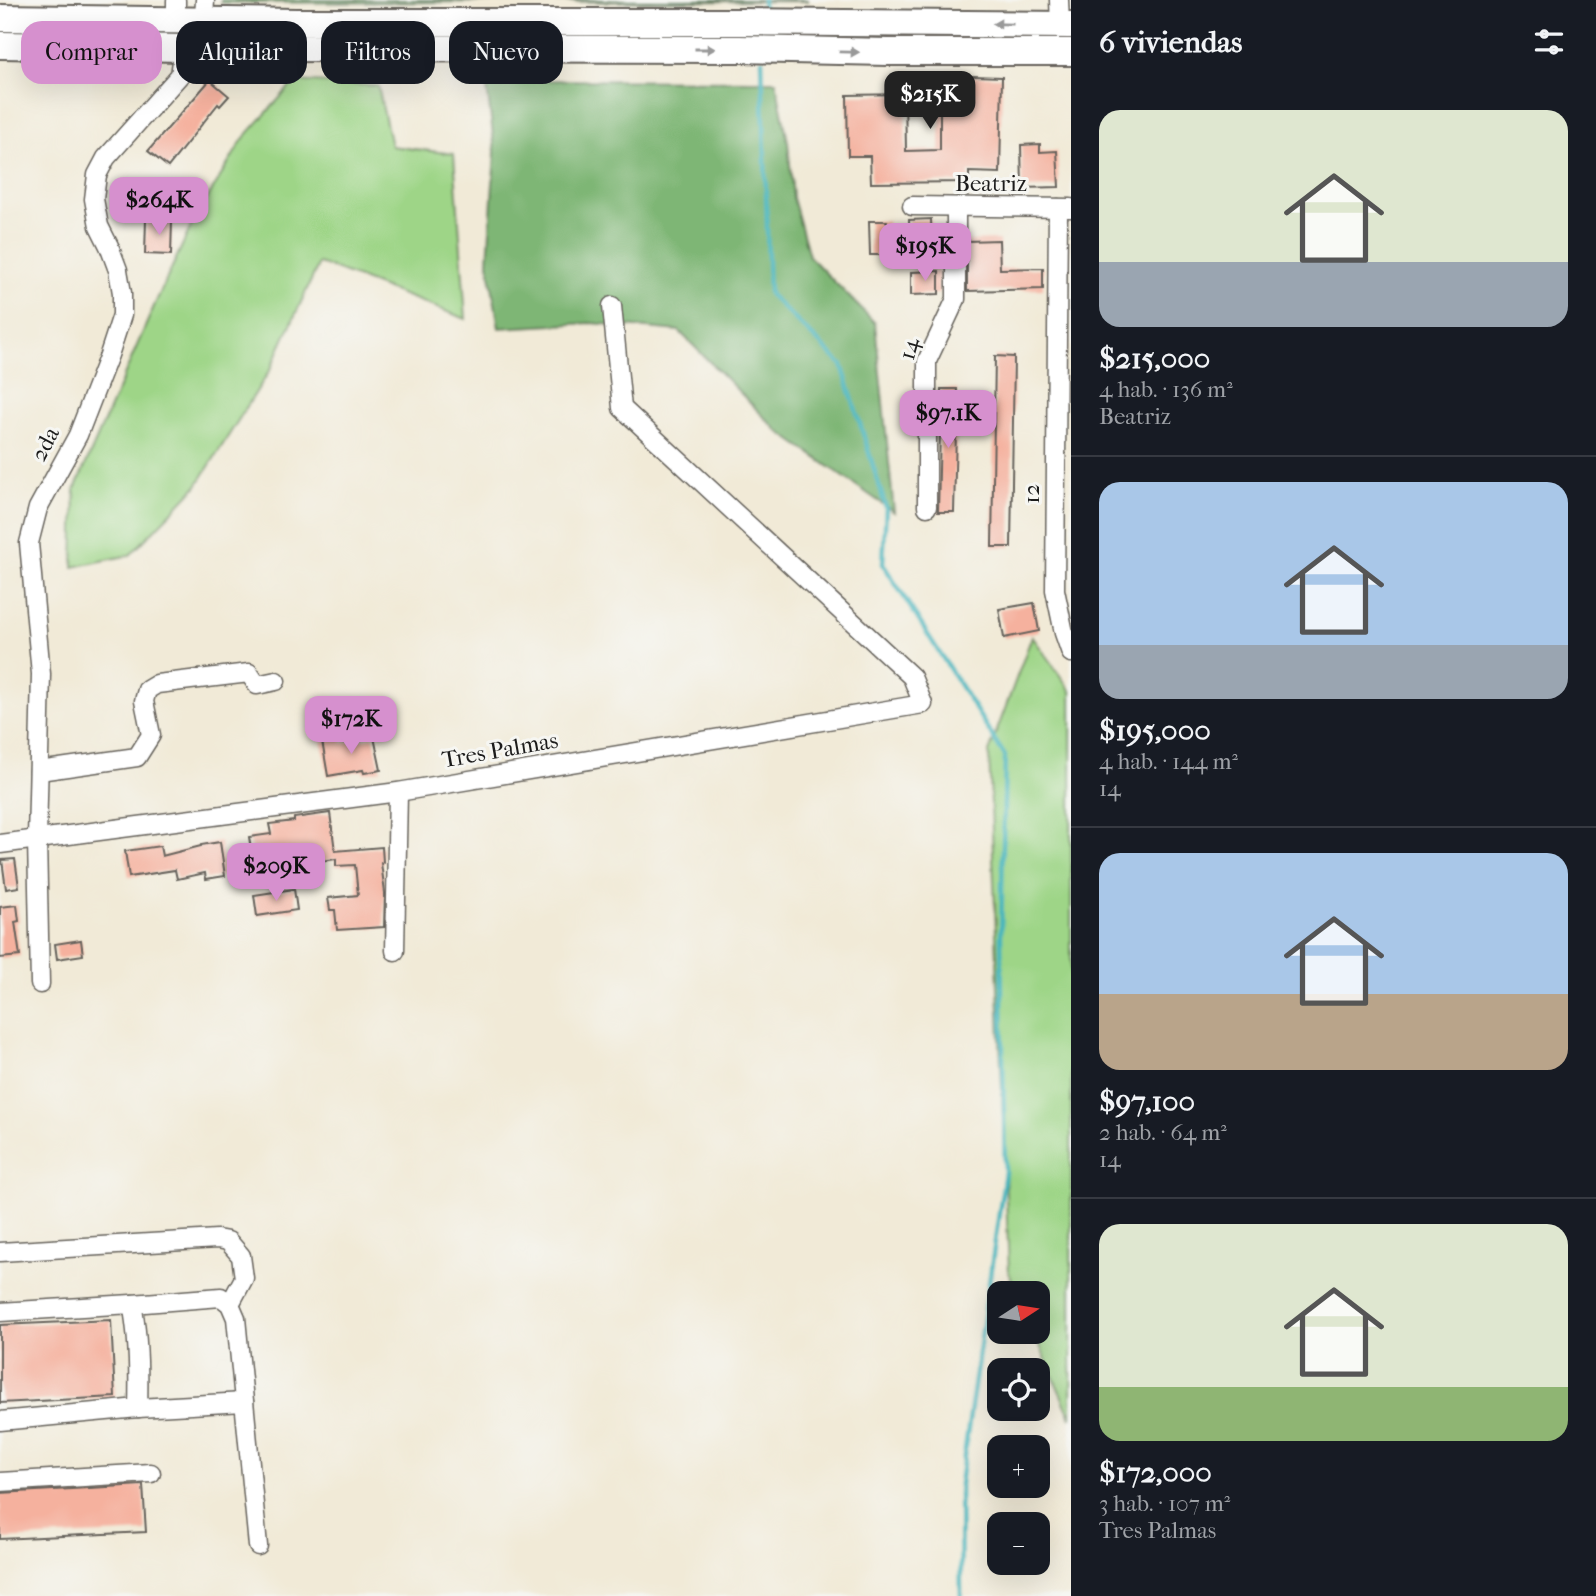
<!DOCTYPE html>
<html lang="es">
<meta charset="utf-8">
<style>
:root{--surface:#171b24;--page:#20242c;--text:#f1f3f6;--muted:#9ea1a6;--line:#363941;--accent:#d690ce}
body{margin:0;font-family:"IM FELL French Canon",serif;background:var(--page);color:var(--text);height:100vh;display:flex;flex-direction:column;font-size:26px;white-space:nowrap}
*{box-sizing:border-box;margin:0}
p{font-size:23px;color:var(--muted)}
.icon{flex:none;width:38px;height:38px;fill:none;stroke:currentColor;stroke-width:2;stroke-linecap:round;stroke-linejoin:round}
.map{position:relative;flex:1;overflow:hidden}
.sheet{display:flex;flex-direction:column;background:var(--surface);width:525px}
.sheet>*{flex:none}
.banner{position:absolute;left:21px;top:21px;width:665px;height:63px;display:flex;gap:14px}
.needle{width:46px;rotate:78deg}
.fabs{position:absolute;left:987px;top:1281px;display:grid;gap:14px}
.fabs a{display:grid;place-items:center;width:63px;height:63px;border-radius:14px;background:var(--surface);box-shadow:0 7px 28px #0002;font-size:35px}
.price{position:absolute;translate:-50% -60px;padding:0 16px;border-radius:14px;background:var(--accent);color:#111;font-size:23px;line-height:46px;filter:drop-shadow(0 2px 4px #0008)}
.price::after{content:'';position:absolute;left:50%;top:42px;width:21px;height:16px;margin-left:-10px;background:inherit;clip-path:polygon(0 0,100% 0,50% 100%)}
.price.current{background:#222;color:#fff}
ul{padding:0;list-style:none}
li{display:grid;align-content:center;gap:14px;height:371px;padding:0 28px}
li+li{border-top:2px solid var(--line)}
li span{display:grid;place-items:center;height:217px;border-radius:21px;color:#555}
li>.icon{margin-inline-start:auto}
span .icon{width:126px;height:126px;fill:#fffc;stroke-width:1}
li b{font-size:30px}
h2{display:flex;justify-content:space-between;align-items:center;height:84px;padding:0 28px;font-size:30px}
.tag{padding:0 24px;border-radius:21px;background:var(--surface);box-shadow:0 7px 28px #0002;font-size:24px;line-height:63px}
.tag.current{background:var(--accent);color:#111}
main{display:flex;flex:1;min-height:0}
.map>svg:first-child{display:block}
.green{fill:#9ed587;stroke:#5d7852;stroke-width:2}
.forest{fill:#7eb674;stroke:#4d6948;stroke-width:2}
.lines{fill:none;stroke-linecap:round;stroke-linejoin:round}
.stream{stroke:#46b5bd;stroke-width:4.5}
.building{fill:#f5b19e}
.minor-casing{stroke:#67645d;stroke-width:21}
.highway-casing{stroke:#67645d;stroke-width:30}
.minor{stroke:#fff;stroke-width:18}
.highway{stroke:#fff;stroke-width:26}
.oneway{fill:#999}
.labels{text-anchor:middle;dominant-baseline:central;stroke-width:6;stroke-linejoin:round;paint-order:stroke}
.street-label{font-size:23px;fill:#1c1c1c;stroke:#f6f6f2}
</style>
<main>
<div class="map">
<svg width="1071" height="1596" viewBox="0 0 1071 1596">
<rect width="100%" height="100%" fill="#f6f6f2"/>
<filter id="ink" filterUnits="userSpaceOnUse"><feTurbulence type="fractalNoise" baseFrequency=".0143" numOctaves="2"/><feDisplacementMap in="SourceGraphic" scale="14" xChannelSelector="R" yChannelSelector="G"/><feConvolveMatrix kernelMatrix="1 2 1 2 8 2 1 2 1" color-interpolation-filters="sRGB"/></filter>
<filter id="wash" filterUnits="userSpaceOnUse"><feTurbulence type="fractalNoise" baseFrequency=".00686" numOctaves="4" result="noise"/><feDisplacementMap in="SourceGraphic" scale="28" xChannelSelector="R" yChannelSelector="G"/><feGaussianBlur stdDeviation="1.57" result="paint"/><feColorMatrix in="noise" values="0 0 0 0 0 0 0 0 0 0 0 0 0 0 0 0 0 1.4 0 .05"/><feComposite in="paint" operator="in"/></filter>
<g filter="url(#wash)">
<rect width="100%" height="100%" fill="#f1ead7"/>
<g class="green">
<path d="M 295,81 L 378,86 L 391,146 L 454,154 L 466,319 L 319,263 L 270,370 L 196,487 L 130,555 L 73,567 L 75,489 L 155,304 L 193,222 L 243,139 Z"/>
<path d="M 1032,636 L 1071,691 L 1071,1418 L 1034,1332 L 1038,1332 L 1038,1293 L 1017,1293 L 1009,1273 L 989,752 Z"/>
</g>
<g class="forest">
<path d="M 221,0 L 807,0 L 807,1 L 221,3 Z"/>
<path d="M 486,80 L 776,81 L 788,142 L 793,198 L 809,256 L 875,323 L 894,512 L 778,431 L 679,331 L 591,323 L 499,328 L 488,262 L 495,151 Z"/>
</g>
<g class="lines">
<g class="stream">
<path d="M 763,13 L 763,0"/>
<path d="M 762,60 L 769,294 L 842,365 L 886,508 L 883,564 L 1005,756 L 1001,937 L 1005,1172 L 960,1484 L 961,1596"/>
</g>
</g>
<g id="blocks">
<g class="building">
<path d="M 914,74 L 1002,77 L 1000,173 L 969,172 L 969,182 L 871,183 L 870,156 L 848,156 L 847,95 L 905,94 L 906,151 L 940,150 L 940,92 L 914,91 Z"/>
<path d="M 210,80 L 229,96 L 220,106 L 218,104 L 168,167 L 148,151 Z"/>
<path d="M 1040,144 L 1040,152 L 1057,151 L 1059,187 L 1022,188 L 1021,145 Z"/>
<path d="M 146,219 L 172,220 L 171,255 L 145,254 Z"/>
<path d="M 931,219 L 932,250 L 910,251 L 909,220 Z"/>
<path d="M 869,221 L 887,221 L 888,255 L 870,255 Z"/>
<path d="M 999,240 L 1000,269 L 1043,268 L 1043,289 L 967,291 L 967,241 Z"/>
<path d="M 939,271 L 939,294 L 911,295 L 911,272 Z"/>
<path d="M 995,356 L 1014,357 L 1011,547 L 992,547 Z"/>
<path d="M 941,389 L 957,389 L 954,512 L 938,512 Z"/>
<path d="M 1034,603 L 1039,631 L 1004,638 L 999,609 Z"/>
<path d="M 374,737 L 381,770 L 364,773 L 363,770 L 328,776 L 322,741 L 341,738 L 342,743 Z"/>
<path d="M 330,813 L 335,851 L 382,847 L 383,862 L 381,863 L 385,893 L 384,927 L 337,930 L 335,910 L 330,910 L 328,898 L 358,895 L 355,865 L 336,866 L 336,859 L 300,864 L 299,853 L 266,858 L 268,867 L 254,868 L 249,837 L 271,834 L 269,824 L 294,821 L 294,818 Z"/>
<path d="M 220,842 L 225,876 L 206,879 L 205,873 L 177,879 L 175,870 L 129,877 L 125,851 L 160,846 L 162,856 L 201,846 L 201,845 Z"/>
<path d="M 15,859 L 19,887 L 6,889 L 2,860 Z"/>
<path d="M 294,889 L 297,910 L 257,916 L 254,895 Z"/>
<path d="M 17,905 L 19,921 L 15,922 L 20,956 L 0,958 L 0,907 Z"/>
<path d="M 81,940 L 83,955 L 57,959 L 55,944 Z"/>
<path d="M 111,1320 L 115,1397 L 0,1403 L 0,1325 Z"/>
<path d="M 143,1485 L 146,1532 L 0,1539 L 0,1493 Z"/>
</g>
</g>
</g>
<g filter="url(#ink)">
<use href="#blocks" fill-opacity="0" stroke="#67645d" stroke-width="2"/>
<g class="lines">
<g class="minor-casing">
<g id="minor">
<path d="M 1059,0 L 1060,25"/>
<path d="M 176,19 L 176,0"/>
<path d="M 204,19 L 205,0"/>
<path d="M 912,206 L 1071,208"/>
<path d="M 1058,208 L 1055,590 L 1064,633 L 1071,653"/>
<path d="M 927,507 L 927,361 L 956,299 L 956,208"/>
<path d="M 39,771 L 137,757 L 151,735 L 144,701 L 147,690 L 157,684 L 249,673 L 257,685 L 276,681"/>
<path d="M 0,844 L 398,792 L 923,704 L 912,677 L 622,408 L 612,306"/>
<path d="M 395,951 L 398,792"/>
<path d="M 40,984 L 37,839 L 41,674 L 29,543 L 38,508 L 78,435 L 109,355 L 122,315 L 122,293 L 118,270 L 109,246 L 99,226 L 94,199 L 97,175 L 106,158 L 180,75 L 184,48"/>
<path d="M 0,1252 L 217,1239 L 228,1241 L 241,1256 L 244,1278 L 230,1304"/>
<path d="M 132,1304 L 221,1297 L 230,1304 L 236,1318 L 258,1546"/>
<path d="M 0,1312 L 132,1304 C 139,1338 139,1374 138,1408 L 0,1421"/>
<path d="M 138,1408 L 244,1402"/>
<path d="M 0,1482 L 151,1473"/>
</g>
</g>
<g class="highway-casing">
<g id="highway">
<path d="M 0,18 L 297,22 L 739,22 L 1071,25"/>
<path d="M 0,45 L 184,48 L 739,49 L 888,52 L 1071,52"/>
</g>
</g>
<use href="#minor" class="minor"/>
<use href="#highway" class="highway"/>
</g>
<defs><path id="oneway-solid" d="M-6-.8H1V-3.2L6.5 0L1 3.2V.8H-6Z" transform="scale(1.75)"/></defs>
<g class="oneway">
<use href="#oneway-solid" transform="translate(1003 24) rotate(-179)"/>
<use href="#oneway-solid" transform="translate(705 49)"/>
<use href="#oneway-solid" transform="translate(849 52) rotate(1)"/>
</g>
</g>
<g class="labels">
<g class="street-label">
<text x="991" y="183">Beatriz</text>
<text transform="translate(909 349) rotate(-74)">14</text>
<text transform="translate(45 444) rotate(-62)">2da</text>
<text transform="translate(1031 494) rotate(-90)">12</text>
<text transform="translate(500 750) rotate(-10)">Tres Palmas</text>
</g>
</g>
</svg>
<div class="fabs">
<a><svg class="needle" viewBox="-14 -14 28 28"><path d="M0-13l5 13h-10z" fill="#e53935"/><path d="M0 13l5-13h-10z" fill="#9ea1a6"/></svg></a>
<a><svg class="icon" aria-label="locate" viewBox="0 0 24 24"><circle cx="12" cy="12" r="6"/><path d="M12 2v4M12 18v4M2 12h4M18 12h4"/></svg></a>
<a>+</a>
<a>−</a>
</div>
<b class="price current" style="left:930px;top:131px">$215K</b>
<b class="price" style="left:159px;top:237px">$264K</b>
<b class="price" style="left:925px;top:283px">$195K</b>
<b class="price" style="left:948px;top:450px">$97.1K</b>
<b class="price" style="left:351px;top:756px">$172K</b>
<b class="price" style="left:276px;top:903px">$209K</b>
<div class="banner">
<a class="tag current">Comprar</a>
<a class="tag">Alquilar</a>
<a class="tag">Filtros</a>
<a class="tag">Nuevo</a>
</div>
</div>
<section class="sheet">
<h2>6 viviendas<svg class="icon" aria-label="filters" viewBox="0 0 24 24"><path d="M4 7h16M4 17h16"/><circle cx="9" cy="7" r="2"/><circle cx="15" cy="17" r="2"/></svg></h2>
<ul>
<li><span style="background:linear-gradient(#dfe7d0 70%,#9aa5b1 0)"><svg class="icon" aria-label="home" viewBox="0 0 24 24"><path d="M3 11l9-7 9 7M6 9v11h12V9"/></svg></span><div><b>$215,000</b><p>4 hab. · 136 m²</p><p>Beatriz</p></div></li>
<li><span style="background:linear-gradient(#a9c7e8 75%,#9aa5b1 0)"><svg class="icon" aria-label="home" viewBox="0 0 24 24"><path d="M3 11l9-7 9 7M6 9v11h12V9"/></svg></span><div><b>$195,000</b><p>4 hab. · 144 m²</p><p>14</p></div></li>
<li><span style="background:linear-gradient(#a9c7e8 65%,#b9a48a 0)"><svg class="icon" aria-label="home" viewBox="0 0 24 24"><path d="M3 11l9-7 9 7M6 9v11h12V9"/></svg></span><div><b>$97,100</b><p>2 hab. · 64 m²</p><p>14</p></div></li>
<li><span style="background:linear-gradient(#dfe7d0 75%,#8fb573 0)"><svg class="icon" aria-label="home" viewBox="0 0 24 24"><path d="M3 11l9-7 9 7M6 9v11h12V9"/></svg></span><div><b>$172,000</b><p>3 hab. · 107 m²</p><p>Tres Palmas</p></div></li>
</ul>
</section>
</main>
